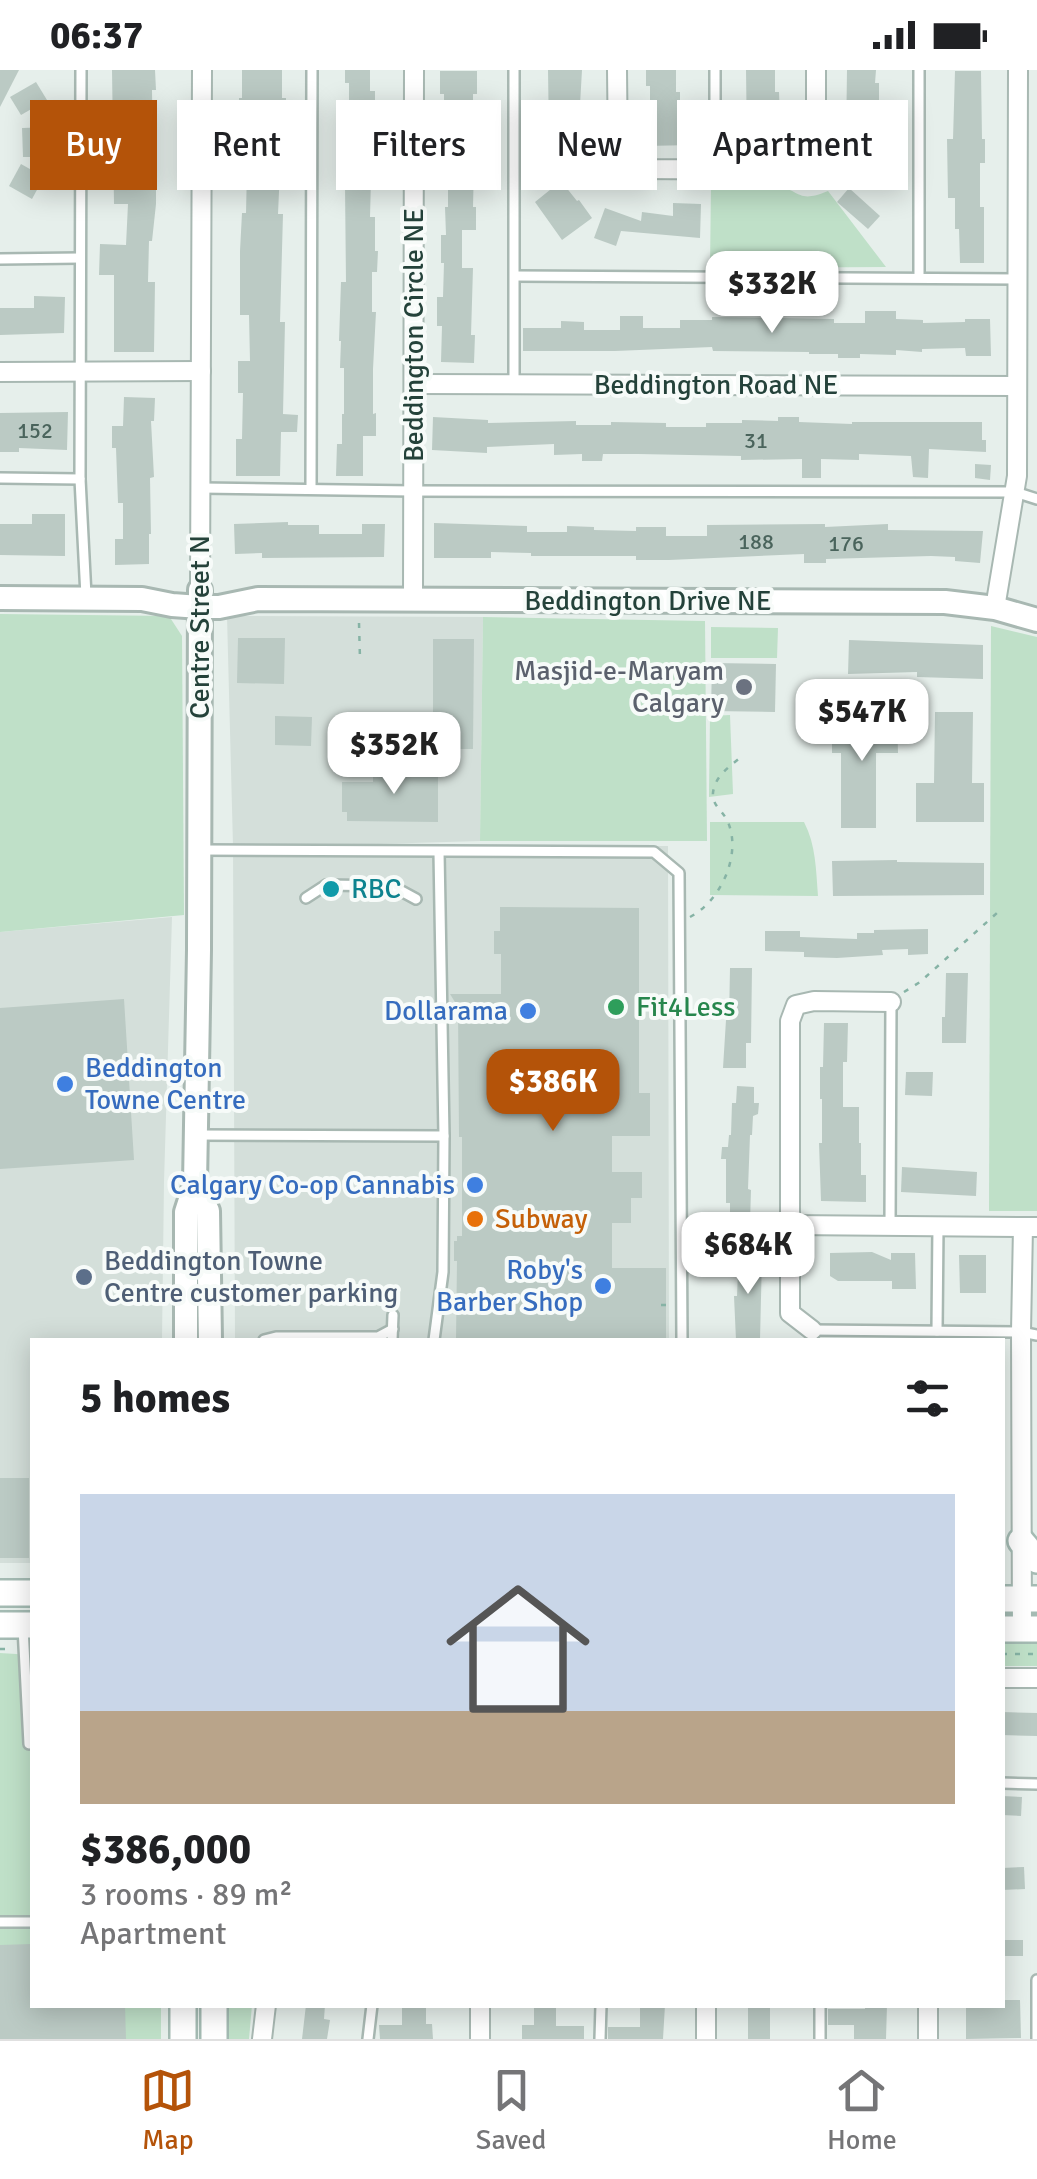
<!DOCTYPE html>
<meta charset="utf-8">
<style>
:root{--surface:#fff;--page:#f2f2f2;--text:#202124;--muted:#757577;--line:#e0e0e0;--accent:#b45309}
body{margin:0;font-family:Signika,sans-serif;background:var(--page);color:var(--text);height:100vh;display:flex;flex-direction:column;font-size:38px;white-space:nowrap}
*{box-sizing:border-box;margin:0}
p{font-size:32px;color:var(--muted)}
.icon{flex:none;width:55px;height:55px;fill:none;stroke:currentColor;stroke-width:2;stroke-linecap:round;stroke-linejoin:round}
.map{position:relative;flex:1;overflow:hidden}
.drawer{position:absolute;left:30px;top:1268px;width:975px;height:670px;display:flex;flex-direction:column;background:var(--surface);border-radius:0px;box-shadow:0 5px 25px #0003}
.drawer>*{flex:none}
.guide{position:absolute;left:30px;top:30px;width:978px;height:90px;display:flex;gap:20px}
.price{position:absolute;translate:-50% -85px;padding:0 22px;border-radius:20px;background:#fff;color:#222;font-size:32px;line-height:65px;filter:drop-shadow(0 2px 5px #0008)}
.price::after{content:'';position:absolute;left:50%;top:60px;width:30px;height:22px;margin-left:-15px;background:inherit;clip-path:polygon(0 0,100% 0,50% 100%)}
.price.selected{background:var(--accent);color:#fff}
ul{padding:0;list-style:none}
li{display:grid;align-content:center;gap:20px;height:530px;padding:0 50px}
li span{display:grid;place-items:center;height:310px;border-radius:0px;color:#555}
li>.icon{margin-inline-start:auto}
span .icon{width:180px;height:180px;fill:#fffc;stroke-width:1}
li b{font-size:42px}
h2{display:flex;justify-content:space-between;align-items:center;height:120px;padding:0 50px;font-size:42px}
.pill{padding:0 35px;border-radius:0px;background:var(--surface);box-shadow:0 5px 25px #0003;font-size:35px;line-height:90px}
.pill.selected{background:var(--accent);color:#fff}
.status{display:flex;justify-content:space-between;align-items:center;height:70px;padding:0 50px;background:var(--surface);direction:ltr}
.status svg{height:28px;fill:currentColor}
.dock{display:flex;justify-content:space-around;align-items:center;height:140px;border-top:2px solid var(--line);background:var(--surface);font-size:28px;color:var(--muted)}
.dock a{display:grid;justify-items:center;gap:5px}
.dock .selected{color:var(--accent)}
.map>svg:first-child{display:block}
.built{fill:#d4dfda}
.green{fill:#bfe0c8}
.building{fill:#bbcac4}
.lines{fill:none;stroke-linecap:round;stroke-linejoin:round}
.service-casing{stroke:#a8b8b2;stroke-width:14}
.minor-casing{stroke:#a8b8b2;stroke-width:22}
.tertiary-casing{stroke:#a8b8b2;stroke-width:28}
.secondary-casing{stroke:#a4bbb3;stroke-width:30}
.path{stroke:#86b3a5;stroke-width:2.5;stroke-dasharray:5 8;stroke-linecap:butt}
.service{stroke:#fff;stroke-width:9}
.minor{stroke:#fff;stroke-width:18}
.tertiary{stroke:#fff;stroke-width:22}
.secondary{stroke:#fff;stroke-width:25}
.worship-dot{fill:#6b7280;stroke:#f7fbf9;stroke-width:4}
.culture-dot{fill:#0f9aa8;stroke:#f7fbf9;stroke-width:4}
.leisure-dot{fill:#2e9e5b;stroke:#f7fbf9;stroke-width:4}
.shop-dot{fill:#3f7fe0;stroke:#f7fbf9;stroke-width:4}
.food-dot{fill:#e8710a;stroke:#f7fbf9;stroke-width:4}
.service-dot{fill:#5c6f8a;stroke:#f7fbf9;stroke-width:4}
.labels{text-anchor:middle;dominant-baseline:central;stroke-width:8;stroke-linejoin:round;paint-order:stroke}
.number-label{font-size:22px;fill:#4a645c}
.street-label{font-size:28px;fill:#24423a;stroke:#f7fbf9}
.worship-label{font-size:28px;fill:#5b616d;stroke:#f7fbf9;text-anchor:end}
.culture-label{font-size:28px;fill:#0d838f;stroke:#f7fbf9;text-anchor:start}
.leisure-label{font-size:28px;fill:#27864d;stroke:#f7fbf9;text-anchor:start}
.shop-label{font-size:28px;fill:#366cbe;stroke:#f7fbf9;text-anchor:end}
.food-label{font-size:28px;fill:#c56008;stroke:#f7fbf9;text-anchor:start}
.service-label{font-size:28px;fill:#4e5e75;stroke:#f7fbf9;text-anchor:start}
</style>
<div class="status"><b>06:37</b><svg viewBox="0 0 49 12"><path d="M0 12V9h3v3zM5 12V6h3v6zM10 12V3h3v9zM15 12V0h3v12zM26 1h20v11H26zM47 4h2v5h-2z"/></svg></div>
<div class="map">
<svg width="1037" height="1969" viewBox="0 0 1037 1969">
<rect width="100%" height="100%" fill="#e6efeb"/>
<g class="built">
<path d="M 227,546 L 483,547 L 480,771 L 310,776 L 668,776 L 669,1270 L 235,1270 L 233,776 Z"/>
<path d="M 172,847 L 164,1112 L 162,1270 L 32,1270 L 32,1493 L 0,1493 L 0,862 Z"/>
</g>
<g class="green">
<path d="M 711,114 C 731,115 755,111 775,115 C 801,120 797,134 828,121 L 886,197 L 710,198 Z"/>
<path d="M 0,544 L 169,546 L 182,566 L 184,845 L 0,862 Z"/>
<path d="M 483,547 L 705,551 L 707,771 L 480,771 Z"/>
<path d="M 991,556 L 1037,567 L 1037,1141 L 989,1141 Z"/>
<path d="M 711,557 L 778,558 L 777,588 L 711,588 Z"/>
<path d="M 730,645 L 733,724 L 709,727 L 710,646 Z"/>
<path d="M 710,752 L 804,752 C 816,775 816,800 818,826 L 710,825 Z"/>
<path d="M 1002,1570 L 1037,1570 L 1037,1596 L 1003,1596 Z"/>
<path d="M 0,1583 L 32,1585 L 32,1935 L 161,1935 L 161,1969 L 0,1969 Z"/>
<path d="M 220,1935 L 252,1935 L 249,1969 L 220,1969 Z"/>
</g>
<g class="building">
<path d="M 0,0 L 19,0 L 0,37 Z"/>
<path d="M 112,0 L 155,0 L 156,20 L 152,20 L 153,103 L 156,104 L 156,134 L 152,171 L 149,171 L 148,212 L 155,212 L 154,282 L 114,282 L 114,205 L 99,205 L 100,174 L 126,175 L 128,134 L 114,134 Z"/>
<path d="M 242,0 L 282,0 L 282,28 L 286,28 L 286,60 L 283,59 L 283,99 L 280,99 L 278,144 L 283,144 L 280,252 L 285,252 L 283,344 L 298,345 L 297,362 L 281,362 L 280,406 L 236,406 L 236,369 L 242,369 L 243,323 L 238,323 L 238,291 L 250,291 L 249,245 L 240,245 L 240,181 L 242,143 L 246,143 L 247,99 L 239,99 L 239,28 L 242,28 Z"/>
<path d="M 345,0 L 370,0 L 370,21 L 375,21 L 375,53 L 378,53 L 374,109 L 371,109 L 370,147 L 375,147 L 375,181 L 378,181 L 377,202 L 372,202 L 372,242 L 376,242 L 373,299 L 373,344 L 376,343 L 376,366 L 363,366 L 363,406 L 336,406 L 337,374 L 342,374 L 342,344 L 344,344 L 344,298 L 340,298 L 341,271 L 339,271 L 341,212 L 346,212 L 345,116 L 348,116 L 349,88 L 352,88 L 355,43 L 349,43 L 349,13 L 345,13 Z"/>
<path d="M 548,0 L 582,0 L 579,52 L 573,52 L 576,86 L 541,89 L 539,67 L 549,66 Z"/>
<path d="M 646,0 L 676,0 L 676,22 L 680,22 L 680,50 L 694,50 L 694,75 L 644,76 L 644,50 L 650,50 L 650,16 L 646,16 Z"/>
<path d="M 746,0 L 775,0 L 775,22 L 779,22 L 781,75 L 747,75 Z"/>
<path d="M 847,0 L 876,0 L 875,13 L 879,13 L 879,87 L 890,91 L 881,115 L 855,106 L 868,72 L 846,72 Z"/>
<path d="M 440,1 L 477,1 L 477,24 L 473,24 L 473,73 L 485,73 L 485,94 L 474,94 L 473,137 L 476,137 L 476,160 L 462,160 L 462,198 L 473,198 L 471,265 L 475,265 L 474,293 L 441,292 L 442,256 L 437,256 L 437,227 L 443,227 L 444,193 L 441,193 L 441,165 L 446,165 L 445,137 L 448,137 L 448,62 L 444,62 L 444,24 L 440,24 Z"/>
<path d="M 955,1 L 981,1 L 982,69 L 985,69 L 985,93 L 980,93 L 980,137 L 984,137 L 984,193 L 960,193 L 959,159 L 955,159 L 955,128 L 948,128 L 947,69 L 953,69 Z"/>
<path d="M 36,12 L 47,30 L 21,45 L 10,27 Z"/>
<path d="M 53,57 L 53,87 L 23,87 L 22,58 Z"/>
<path d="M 21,94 L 44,107 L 32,129 L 9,116 Z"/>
<path d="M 561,111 L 577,131 L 579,130 L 592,148 L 562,170 L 535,132 Z"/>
<path d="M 849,118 L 880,146 L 868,159 L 837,132 Z"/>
<path d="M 673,133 L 701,134 L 700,168 L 621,161 L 616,176 L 594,168 L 605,138 L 641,151 L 642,142 L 673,146 Z"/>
<path d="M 34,226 L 65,227 L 64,263 L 0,265 L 0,238 L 34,238 Z"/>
<path d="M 865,241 L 896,241 L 896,249 L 923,250 L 923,253 L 965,252 L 965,249 L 990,249 L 991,286 L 966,286 L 965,278 L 922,279 L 922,282 L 896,280 L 896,285 L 860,284 L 860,288 L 838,288 L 838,284 L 809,284 L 809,282 L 713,281 L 712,277 L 615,281 L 523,281 L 523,258 L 561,258 L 561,251 L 584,252 L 584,260 L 620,260 L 620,246 L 643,246 L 643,258 L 680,258 L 680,250 L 712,250 L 712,247 L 834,249 L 834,253 L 865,253 Z"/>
<path d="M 124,327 L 155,328 L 154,351 L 151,351 L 154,407 L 150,408 L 151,464 L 149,464 L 149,494 L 115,495 L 115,469 L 123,469 L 123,433 L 118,433 L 116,378 L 112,378 L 112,356 L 123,356 Z"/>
<path d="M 68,342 L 67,380 L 19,378 L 19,382 L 0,382 L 0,343 Z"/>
<path d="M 433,347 L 488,350 L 488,353 L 576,351 L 576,355 L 611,355 L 611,352 L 666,353 L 666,357 L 706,357 L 706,353 L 742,353 L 742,350 L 778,351 L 778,347 L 799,347 L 799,352 L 852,354 L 852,352 L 982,352 L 982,370 L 986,370 L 986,382 L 929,379 L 928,408 L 913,407 L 911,386 L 859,384 L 859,390 L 821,389 L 821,408 L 802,408 L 802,389 L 741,390 L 741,386 L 638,384 L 603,384 L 602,391 L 582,391 L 582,384 L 554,385 L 554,374 L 487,377 L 487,383 L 432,380 Z"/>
<path d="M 975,394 L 991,395 L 990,410 L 975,408 Z"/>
<path d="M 32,444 L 65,444 L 65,486 L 0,485 L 0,454 L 32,454 Z"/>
<path d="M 288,452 L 288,455 L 319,455 L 319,464 L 362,464 L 362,454 L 385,454 L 384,487 L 262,488 L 262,483 L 235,484 L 234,454 Z"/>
<path d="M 434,453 L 527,456 L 527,462 L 567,462 L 567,456 L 594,457 L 594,460 L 636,461 L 636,457 L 666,457 L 666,466 L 707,466 L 707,455 L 825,454 L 825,457 L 888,454 L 888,460 L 983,461 L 980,493 L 955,491 L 955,487 L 931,486 L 826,489 L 826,493 L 804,493 L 804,484 L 669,490 L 636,490 L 636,486 L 531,486 L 531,483 L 491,482 L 491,488 L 434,488 Z"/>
<path d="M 238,568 L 285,568 L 284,614 L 237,613 Z"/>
<path d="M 433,569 L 474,569 L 473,679 L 433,679 Z"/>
<path d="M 849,570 L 983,575 L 983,609 L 917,607 L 917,602 L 848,604 Z"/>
<path d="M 712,593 L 776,594 L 775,642 L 711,641 Z"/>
<path d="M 935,642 L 973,642 L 972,713 L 984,713 L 984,752 L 916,752 L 916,713 L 934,713 Z"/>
<path d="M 275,646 L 312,647 L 311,676 L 275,675 Z"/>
<path d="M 897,646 L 898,683 L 876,683 L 876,758 L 841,758 L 841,683 L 832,683 L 832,647 Z"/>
<path d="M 405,696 L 438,696 L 438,752 L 347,751 L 347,742 L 342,742 L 342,712 L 373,712 L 373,705 L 405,705 Z"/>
<path d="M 897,790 L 897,792 L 984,793 L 984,825 L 833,826 L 832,791 Z"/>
<path d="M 500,837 L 639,838 L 639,1023 L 650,1023 L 650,1066 L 612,1066 L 612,1102 L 642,1102 L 642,1128 L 631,1128 L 631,1153 L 612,1153 L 612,1198 L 666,1198 L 666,1270 L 456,1270 L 457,1191 L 454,1191 L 454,1171 L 457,1171 L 457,1166 L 462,1166 L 462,1067 L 459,1067 L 458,937 L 450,924 L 501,924 L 501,884 L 494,884 L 494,861 L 500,861 Z"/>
<path d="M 928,859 L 928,884 L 908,885 L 908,879 L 882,880 L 883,885 L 837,888 L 804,887 L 804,882 L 765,881 L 765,861 L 800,861 L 800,867 L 857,869 L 857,863 L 874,863 L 874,860 Z"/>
<path d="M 730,898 L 752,898 L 751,973 L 746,973 L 746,998 L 723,998 L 726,950 L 729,950 Z"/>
<path d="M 946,903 L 968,903 L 966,973 L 942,973 L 942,947 L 945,947 Z"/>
<path d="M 124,929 L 134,1090 L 0,1099 L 0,938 Z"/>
<path d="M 824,953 L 848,953 L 847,992 L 843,992 L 843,1037 L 859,1037 L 859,1073 L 861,1073 L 861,1105 L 866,1105 L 866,1132 L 821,1131 L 819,1073 L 822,1073 L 822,1029 L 820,1029 L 820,997 L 823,997 Z"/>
<path d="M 906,1002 L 933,1002 L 932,1026 L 905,1025 Z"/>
<path d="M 737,1016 L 754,1017 L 754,1033 L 759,1033 L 758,1044 L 753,1046 L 752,1065 L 750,1065 L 748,1119 L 751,1120 L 750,1152 L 730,1152 L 730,1133 L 726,1133 L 726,1089 L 721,1089 L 722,1077 L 728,1077 L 729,1065 L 731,1065 L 732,1033 L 736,1033 Z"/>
<path d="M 902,1097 L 977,1102 L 976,1126 L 901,1122 Z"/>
<path d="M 872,1182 L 891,1190 L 891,1183 L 915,1183 L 916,1219 L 892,1219 L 892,1211 L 838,1211 L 830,1206 L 830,1183 Z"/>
<path d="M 735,1185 L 762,1186 L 760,1270 L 736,1270 L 734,1226 L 737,1226 L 738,1201 L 734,1200 Z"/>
<path d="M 959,1185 L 986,1185 L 986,1223 L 960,1223 Z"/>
<rect x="0" y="1408" width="29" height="80"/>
<path d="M 1002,1642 L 1037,1643 L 1037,1666 L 1002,1665 Z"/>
<path d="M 1002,1726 L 1022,1727 L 1021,1746 L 1002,1745 Z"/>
<path d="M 1024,1797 L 1025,1819 L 1002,1820 L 1002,1798 Z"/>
<rect x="1004" y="1870" width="19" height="16"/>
<path d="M 32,1874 L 32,1935 L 125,1935 L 126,1969 L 0,1969 L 0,1875 Z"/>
<path d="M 1002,1930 L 1020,1930 L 1021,1968 L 966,1969 L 966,1935 L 1002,1935 Z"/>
<path d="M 306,1935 L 325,1935 L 324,1949 L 330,1950 L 327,1969 L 302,1969 Z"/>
<path d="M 402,1935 L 426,1935 L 426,1954 L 432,1954 L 433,1969 L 380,1969 L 379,1955 L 402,1955 Z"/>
<path d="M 534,1935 L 556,1935 L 556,1956 L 584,1956 L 584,1969 L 522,1969 L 522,1955 L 534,1955 Z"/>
<path d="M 640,1935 L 665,1935 L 663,1969 L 608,1969 L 608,1957 L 640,1957 Z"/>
<rect x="748" y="1935" width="22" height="34"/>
<path d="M 865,1935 L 887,1935 L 886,1969 L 854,1969 L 854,1955 L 828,1955 L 828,1939 L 865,1939 Z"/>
</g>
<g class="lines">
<g class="service-casing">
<g id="service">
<path d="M 81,0 L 80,409 L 86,526"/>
<path d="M 514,0 L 514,314"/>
<path d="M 715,99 L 715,0"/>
<path d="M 0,189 L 80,188"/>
<path d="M 515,206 L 1018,209"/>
<path d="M 919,207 L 919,0"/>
<path d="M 0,408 L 80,409"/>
<path d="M 201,418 L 413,421 L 1015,422 L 1037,429"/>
<path d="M 311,419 L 312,0"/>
<path d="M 201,780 L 654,782 L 679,803 L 682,1270"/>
<path d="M 439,782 L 444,1066"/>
<path d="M 306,828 L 326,815 L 392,816 L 416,829"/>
<path d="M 196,1065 L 444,1066 L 443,1202 L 434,1270"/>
<path d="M 890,1155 L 891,932"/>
<path d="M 812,1260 L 1021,1262 L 1037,1265"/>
<path d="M 937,1261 L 938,1156"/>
<path d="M 264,1270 L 276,1267 L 378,1267 L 393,1259"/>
<path d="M 392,1270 L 393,1245"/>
<path d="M 23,1557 L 29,1674"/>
<path d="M 1002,1713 L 1037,1714"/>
<path d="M 0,1852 L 32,1852"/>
<path d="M 368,1969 L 372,1935"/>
<path d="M 600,1969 L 601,1935"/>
<path d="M 820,1969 L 820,1935"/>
<path d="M 1037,1969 L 1037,1910"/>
</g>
</g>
<g class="minor-casing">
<g id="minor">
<path d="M 617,0 L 618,87 L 631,99 L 808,100 L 816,91 L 816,0"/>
<path d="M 0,302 L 201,301"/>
<path d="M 415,314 L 1017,316"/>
<path d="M 200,520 L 202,0"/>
<path d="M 413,530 L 414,0"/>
<path d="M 995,538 L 1017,406 L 1018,0"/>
<path d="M 790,1155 L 1023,1157"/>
<path d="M 812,1260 L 790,1243 L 790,951 L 796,935 L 814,931 L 891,932"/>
<path d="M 1022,1559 L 1021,1262 L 1023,1157 L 1037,1157"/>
<path d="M 1002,1608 L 1037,1608"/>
<path d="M 928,1935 L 928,1969"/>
<path d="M 262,1969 L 266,1935"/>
<path d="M 480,1969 L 480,1935"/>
<path d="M 706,1969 L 706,1935"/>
</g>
</g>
<g class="tertiary-casing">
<g id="tertiary">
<path d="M 0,528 L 142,529 L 172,535 L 200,537 L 219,537 L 258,529 L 945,532 L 995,538 L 1037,550"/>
<path d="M 195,1114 L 208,1141 L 210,1270"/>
<path d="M 186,1270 L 186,1142 L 195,1114 L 199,880 L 200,520"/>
</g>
</g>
<g class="secondary-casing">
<g id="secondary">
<path d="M 1021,1471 L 1037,1490"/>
<path d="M 0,1523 L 32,1523"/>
<path d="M 1002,1529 L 1037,1529"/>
<path d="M 0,1555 L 32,1555"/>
<path d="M 1002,1559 L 1037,1559"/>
<path d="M 183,1935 L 183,1969"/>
<path d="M 214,1935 L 214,1969"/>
</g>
</g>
<g class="path">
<path d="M 359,553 L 360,589"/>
<path d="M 690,847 C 721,831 743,783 727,750 C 720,737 708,733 715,715 C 719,703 733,694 742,686"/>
<path d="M 904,922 L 920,912 L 997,843"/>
<path d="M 692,1171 L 706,1171 L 706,1168 L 772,1167"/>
<path d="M 661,1235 L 670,1235"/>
<path d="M 0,1579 L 11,1579"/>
<path d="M 1002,1584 L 1037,1584"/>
</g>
<use href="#service" class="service"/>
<use href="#minor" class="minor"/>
<use href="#tertiary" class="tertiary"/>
<use href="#secondary" class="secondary"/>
</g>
<circle class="worship-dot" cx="744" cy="617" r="10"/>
<circle class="culture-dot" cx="331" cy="819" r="10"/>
<circle class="leisure-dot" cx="616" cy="937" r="10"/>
<g class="shop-dot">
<circle cx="528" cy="941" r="10"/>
<circle cx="65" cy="1014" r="10"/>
<circle cx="475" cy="1115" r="10"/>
<circle cx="603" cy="1216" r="10"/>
</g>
<circle class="food-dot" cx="475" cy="1149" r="10"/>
<circle class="service-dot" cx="84" cy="1207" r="10"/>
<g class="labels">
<g class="number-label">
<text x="35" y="360">152</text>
<text x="756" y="370">31</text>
<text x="756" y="471">188</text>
<text x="846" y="473">176</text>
</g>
<g class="street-label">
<text transform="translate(414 265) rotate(-90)">Beddington Circle NE</text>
<text x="716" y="315">Beddington Road NE</text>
<text x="648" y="531">Beddington Drive NE</text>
<text transform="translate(200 557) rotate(-90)">Centre Street N</text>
</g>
<g class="worship-label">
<text x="724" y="601">Masjid-e-Maryam<tspan x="724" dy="32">Calgary</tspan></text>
</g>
<g class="culture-label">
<text x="351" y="819">RBC</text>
</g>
<g class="leisure-label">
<text x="636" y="937">Fit4Less</text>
</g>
<g class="shop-label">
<text x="508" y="941">Dollarama</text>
<text x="85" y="998" text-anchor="start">Beddington<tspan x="85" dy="32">Towne Centre</tspan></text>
<text x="455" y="1115">Calgary Co-op Cannabis</text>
<text x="583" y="1200">Roby's<tspan x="583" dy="32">Barber Shop</tspan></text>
</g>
<g class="food-label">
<text x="495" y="1149">Subway</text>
</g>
<g class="service-label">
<text x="104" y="1191">Beddington Towne<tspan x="104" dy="32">Centre customer parking</tspan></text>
</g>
</g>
</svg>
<b class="price" style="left:772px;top:266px">$332K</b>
<b class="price" style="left:862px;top:694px">$547K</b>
<b class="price" style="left:394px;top:727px">$352K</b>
<b class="price selected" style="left:553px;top:1064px">$386K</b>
<b class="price" style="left:748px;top:1227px">$684K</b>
<div class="guide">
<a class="pill selected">Buy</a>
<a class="pill">Rent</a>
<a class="pill">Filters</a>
<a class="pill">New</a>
<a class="pill">Apartment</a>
</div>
<section class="drawer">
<h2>5 homes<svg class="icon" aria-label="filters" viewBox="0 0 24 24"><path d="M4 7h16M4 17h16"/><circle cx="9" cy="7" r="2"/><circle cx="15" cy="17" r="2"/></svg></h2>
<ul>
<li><span style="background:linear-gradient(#c9d6e8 70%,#b9a48a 0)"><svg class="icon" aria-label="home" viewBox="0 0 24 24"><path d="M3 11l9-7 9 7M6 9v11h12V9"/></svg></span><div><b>$386,000</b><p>3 rooms · 89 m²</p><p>Apartment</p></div></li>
</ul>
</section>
</div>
<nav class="dock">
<a class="selected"><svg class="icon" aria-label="map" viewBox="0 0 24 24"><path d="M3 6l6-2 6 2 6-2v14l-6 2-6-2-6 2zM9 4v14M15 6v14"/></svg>Map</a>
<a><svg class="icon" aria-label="saved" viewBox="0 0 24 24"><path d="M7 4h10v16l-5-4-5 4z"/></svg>Saved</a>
<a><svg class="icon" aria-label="home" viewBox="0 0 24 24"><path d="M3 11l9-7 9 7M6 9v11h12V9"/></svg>Home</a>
</nav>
